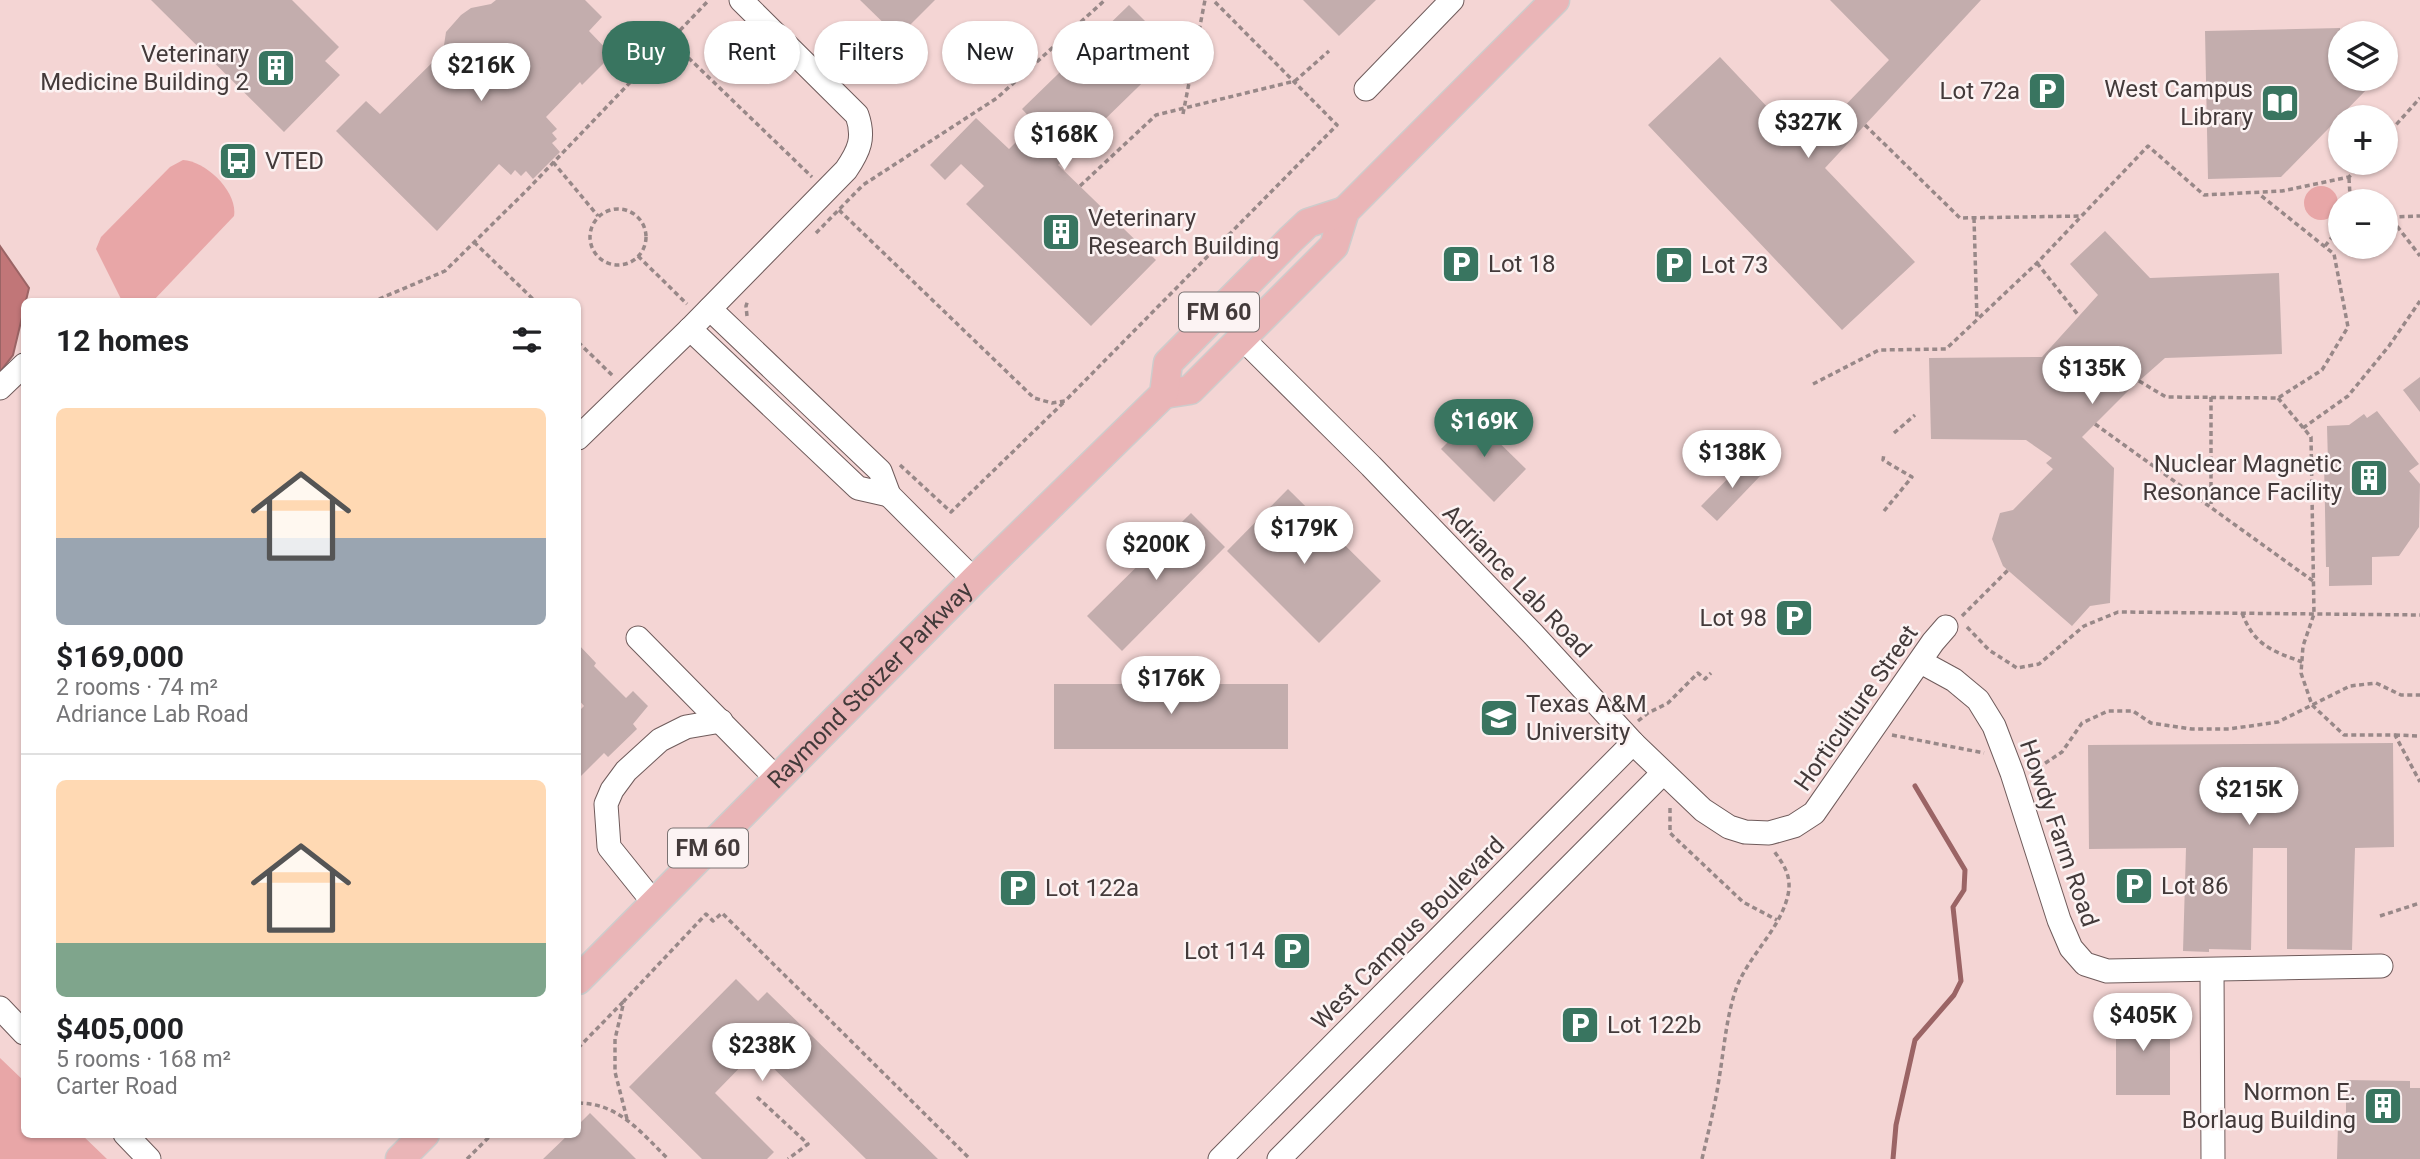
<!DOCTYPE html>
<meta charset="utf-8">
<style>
:root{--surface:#fff;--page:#f6f6f6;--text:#202124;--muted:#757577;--line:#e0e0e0;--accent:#397560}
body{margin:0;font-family:Roboto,sans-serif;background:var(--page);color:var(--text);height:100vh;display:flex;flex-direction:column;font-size:26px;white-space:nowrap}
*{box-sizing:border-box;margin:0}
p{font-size:23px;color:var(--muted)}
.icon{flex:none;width:38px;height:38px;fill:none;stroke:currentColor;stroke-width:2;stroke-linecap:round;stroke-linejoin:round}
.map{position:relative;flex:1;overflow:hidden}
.side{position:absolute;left:21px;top:298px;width:560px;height:840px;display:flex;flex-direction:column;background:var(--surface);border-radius:10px;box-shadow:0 2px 5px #0004}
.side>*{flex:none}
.hud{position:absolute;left:602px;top:21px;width:665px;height:63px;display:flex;gap:14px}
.tools{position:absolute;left:2328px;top:21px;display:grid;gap:14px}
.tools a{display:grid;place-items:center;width:70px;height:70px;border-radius:50%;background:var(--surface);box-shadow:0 2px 5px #0004;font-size:35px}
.price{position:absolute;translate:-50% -60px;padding:0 16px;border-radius:24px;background:#fff;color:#222;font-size:23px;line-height:46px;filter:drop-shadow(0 2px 4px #0008)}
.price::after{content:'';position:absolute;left:50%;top:42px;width:21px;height:16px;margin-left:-10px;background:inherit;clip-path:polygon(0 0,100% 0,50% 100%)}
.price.selected{background:var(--accent);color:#fff}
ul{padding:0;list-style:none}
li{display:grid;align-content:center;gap:14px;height:371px;padding:0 35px}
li+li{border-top:2px solid var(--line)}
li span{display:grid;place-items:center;height:217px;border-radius:10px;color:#555}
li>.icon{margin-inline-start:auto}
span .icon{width:126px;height:126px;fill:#fffc;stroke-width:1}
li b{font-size:30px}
h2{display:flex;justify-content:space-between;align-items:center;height:84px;padding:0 35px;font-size:30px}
.pill{padding:0 24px;border-radius:32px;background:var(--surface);box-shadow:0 2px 5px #0004;font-size:24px;line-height:63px}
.pill.selected{background:var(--accent);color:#fff}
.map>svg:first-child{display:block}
.built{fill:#f4d5d4;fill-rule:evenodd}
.green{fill:#e8a6a7}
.water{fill:#c17678;stroke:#9b6465;stroke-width:2}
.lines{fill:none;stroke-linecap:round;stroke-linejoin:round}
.stream{stroke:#9b6465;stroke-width:5}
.building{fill:#c3adad}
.minor-casing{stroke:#6f5b5b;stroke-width:25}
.major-casing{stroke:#cecccc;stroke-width:31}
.path{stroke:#988888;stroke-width:3.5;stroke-dasharray:5 3.5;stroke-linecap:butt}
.minor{stroke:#fff;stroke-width:23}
.major{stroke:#eab5b7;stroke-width:28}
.labels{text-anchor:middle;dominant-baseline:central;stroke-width:5;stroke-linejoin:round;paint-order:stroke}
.shield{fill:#fcf3f3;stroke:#7a7272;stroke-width:2}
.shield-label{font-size:23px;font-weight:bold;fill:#433a3a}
.poi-label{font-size:24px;fill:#433a3a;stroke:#fcf3f3;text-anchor:start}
.street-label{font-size:24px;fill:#433a3a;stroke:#fcf3f3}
</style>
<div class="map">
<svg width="2420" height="1159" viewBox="0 0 2420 1159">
<rect width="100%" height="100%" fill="#f9e2e2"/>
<path class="built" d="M 0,0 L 2420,0 L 2420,1159 L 0,1159 ZM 2340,33 L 2385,33 L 2385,79 L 2340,79 ZM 2340,117 L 2385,117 L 2385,163 L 2340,163 ZM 2340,201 L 2385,201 L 2385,247 L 2340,247 ZM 24,301 L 578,301 L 578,1134 L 24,1134 Z"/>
<g class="green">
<path d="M 183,160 C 206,161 238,192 234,216 L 153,301 L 122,301 L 96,249 L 101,237 L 170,167 Z"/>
<circle cx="2321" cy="203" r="17"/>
<path d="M 0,1058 L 24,1081 L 24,1134 L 81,1134 L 107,1159 L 0,1159 Z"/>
</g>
<path class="water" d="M 0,246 L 29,288 L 13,355 L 0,372 Z"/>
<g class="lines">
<path class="stream" d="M 1893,1159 L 1896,1125 L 1915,1040 L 1954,995 L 1961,981 L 1953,907 L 1964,890 L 1965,870 L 1915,786"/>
</g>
<g class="building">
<path d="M 151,0 L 292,0 L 339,47 L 325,61 L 340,75 L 284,132 Z"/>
<path d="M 496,0 L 585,0 L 602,17 L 589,31 L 612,55 L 582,85 L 580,82 L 546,117 L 557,129 L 552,133 L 557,139 L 552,143 L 560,152 L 533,179 L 526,171 L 521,176 L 515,170 L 511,175 L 499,164 L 437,231 L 336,131 L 366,101 L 380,114 L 443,52 L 446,32 L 461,15 L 471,8 L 491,4 Z"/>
<path d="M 860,0 L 935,0 L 898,37 Z"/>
<path d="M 1303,0 L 1376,0 L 1339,36 Z"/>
<path d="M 1830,0 L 1981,0 L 1825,168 L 1915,262 L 1842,330 L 1648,125 L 1720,57 L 1805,147 L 1889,60 Z"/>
<path d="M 1129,5 L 1175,51 L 1058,165 L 1156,260 L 1091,326 L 966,204 L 984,186 L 961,164 L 945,180 L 930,165 L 976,118 L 1009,149 L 1035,123 L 1022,109 Z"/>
<path d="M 2340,28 L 2340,79 L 2367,79 L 2368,88 L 2281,177 L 2208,179 L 2205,31 Z"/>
<path d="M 2105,231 L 2150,278 L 2279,273 L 2282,354 L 2165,358 L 2130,389 L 2082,437 L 2114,468 L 2110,603 L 2090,606 L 2072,626 L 2003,566 L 1992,539 L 2000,513 L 2013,510 L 2053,469 L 2046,463 L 2052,458 L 2026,440 L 1931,439 L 1929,358 L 2042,357 L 2098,295 L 2070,264 Z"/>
<path d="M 2420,377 L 2420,412 L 2403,390 Z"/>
<path d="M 2377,411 L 2419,464 L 2409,471 L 2420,484 L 2419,527 L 2399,556 L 2372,557 L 2372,585 L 2329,586 L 2329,567 L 2326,567 L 2325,510 L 2324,463 L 2328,463 L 2327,426 L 2349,425 L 2364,414 L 2367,418 Z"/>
<path d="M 1473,417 L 1526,469 L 1494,502 L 1441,449 Z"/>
<path d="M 1747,459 L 1763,473 L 1717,521 L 1701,506 Z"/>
<path d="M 1288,489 L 1381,581 L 1319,643 L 1227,551 Z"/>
<path d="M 1191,513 L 1225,547 L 1122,651 L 1087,616 Z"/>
<path d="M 578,644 L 596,663 L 594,666 L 626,698 L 633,691 L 648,706 L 633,724 L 637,729 L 608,757 L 604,753 L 578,779 L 578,712 L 584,706 L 578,699 Z"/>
<rect x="1054" y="684" width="234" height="65"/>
<path d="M 2393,743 L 2394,847 L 2355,848 L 2352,950 L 2287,949 L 2287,848 L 2253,848 L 2251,950 L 2209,949 L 2209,952 L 2183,951 L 2186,848 L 2089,849 L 2088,745 Z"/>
<path d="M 736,979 L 758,1001 L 767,992 L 938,1159 L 866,1159 L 756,1051 L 715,1093 L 774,1152 L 767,1159 L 702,1159 L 629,1087 Z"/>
<path d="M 2170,1010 L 2170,1095 L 2116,1095 L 2116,1011 Z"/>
<path d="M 2346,1080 L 2410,1081 L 2410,1088 L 2420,1088 L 2420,1159 L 2337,1159 L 2338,1124 L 2346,1124 Z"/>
<path d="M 590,1113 L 636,1159 L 543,1159 L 569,1134 L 578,1134 L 578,1125 Z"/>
</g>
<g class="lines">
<g class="minor-casing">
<g id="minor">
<path d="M 1366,89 L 1452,0"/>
<path d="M 710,309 L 880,471 L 889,495 L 974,580"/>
<path d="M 690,329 L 858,488 L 889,495"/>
<path d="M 1242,338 L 1371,466 L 1532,633 L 1633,743 L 1703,810 L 1729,827 L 1745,832 L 1769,833 L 1794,826 L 1814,813 L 1933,642 L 1946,627"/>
<path d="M 0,388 L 24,365"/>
<path d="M 578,438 L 690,329 L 846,170 C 859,151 865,138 857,115 L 741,0"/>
<path d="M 638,638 L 777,779"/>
<path d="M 1921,662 L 1954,680 L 1978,700 L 1994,726 L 2012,773 L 2059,920 L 2071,948 L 2085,964 L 2107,971 L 2381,966"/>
<path d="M 654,903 L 609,847 L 606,804 L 612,790 L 626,771 L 660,740 L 686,727 L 721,721"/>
<path d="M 2212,970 L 2213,1159"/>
<path d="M 0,1008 L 24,1033"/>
<path d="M 125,1134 L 149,1159"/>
<path d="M 1220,1159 L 1633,743"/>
<path d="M 1279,1159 L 1663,773"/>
</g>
</g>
<g class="major-casing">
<g id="major">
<path d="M 1164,394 L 1190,390 L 1334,246 L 1345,211 L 1555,0"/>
<path id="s1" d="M 578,980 L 974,580 L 1164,394 L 1168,363 L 1291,239 L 1308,223 L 1345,211"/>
<path d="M 400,1159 L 425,1134"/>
</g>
</g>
<g class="path">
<path d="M 670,40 L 812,177"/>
<path d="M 1183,114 L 1205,0"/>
<path d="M 1865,125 L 1960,218 L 2082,216"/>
<path d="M 2385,137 L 2420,98"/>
<path d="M 553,162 L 598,216"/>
<path d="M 2349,178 L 2350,196 L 2359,201"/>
<path d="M 1080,186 L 1156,115 L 1295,81 L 1329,51"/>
<circle cx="618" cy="237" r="28"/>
<path d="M 839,210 L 1034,398 L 1052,403 L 1065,401 L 1337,125 L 1213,0"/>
<path d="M 2385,215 L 2390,217 L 2420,256"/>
<path d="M 2391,217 L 2420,216"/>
<path d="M 1974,218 L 1977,320"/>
<path d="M 816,233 L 863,185 L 997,98 L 1105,0"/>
<path d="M 474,242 L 535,301"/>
<path d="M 2325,246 L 2340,227"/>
<path d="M 638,256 L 687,304"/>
<path d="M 2037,263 L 2079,316"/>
<path d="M 379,299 L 445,271 L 528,189 L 709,0"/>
<path d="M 747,316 L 746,306 L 748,300"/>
<path d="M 578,342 L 614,377"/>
<path d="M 2139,381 L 2166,397 L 2278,398 L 2322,370 L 2348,327 L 2334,254 L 2259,194"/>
<path d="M 1813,384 L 1879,350 L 1946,349 L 2037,263 L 2148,146 L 2204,195 L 2282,191 L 2349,177 L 2362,163"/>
<path d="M 2211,397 L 2211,507"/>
<path d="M 2278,398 L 2311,437 L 2314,614 L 2303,646 L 2301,673 L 2312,705 L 2344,735 L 2395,735 L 2420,782"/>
<path d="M 2095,424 L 2313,581"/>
<path d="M 2303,428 L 2348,396 L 2389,346 L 2420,301"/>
<path d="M 1894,433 L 1915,415"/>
<path d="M 900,465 L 951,512 L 1065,401"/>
<path d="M 1884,511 L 1912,477 L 1883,460 L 1884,454"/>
<path d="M 2242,613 C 2254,645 2272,651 2302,662"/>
<path d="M 1962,616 L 2008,570"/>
<path d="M 1967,627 L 1989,650 L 2017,668 L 2039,664 L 2084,626 L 2118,612 L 2420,615"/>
<path d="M 1638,721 L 1648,713 L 1668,703 L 1698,673 L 1705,679 L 1711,673"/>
<path d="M 1892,735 L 1984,753"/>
<path d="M 2395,735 L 2420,736"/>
<path d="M 2030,771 L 2038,768 L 2062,752 L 2082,723 L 2108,711 L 2133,711 L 2151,723 L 2192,729 L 2229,729 L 2278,722 L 2350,686 L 2376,683 L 2401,695 L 2420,695"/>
<path d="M 1670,808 L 1670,833 L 1743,902 L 1777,920"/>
<path d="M 2380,916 L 2420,903"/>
<path d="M 578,1048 L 623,1002"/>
<path d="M 757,1097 L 808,1144 L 788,1159"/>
<path d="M 578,1103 C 618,1103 641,1132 668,1159"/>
<path d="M 627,1119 L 615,1072 L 615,1039 L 624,1001 L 706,914 L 713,921 L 722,913 L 970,1159"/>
<path d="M 467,1159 L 492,1134"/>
<path d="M 1702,1159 C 1708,1133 1715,1106 1719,1079 C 1724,1050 1726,1018 1736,989 C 1748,956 1780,930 1788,895 C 1792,876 1784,865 1774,851"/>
</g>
<use href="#minor" class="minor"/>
<use href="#major" class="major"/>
</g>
<defs>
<g id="building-square" transform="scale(2.0125)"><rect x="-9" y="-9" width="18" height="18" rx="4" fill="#397560" stroke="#fcf3f3"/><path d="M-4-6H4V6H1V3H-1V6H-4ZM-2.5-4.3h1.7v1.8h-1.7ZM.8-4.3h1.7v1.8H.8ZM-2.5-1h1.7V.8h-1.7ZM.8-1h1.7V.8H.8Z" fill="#fff"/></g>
<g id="parking-square" transform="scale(2.0125)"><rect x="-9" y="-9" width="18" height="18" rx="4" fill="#397560" stroke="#fcf3f3"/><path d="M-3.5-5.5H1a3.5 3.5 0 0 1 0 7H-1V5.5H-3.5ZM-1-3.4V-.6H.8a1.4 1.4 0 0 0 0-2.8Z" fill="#fff"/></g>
<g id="library-square" transform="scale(2.0125)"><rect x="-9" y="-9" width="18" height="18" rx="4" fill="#397560" stroke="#fcf3f3"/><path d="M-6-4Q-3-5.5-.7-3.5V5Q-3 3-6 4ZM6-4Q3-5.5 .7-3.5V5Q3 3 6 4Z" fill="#fff"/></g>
<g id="bus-square" transform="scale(2.0125)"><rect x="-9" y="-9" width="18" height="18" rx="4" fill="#397560" stroke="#fcf3f3"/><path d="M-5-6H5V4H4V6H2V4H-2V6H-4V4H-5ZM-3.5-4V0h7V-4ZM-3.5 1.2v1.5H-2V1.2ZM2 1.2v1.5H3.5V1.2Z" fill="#fff"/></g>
<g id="university-square" transform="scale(2.0125)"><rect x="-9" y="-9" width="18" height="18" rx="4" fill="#397560" stroke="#fcf3f3"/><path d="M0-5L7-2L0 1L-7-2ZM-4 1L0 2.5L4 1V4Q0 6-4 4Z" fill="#fff"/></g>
</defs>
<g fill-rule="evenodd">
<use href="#building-square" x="276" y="68"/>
<use href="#parking-square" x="2047" y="91"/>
<use href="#library-square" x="2280" y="103"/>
<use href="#bus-square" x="238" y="161"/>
<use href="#building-square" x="1061" y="232"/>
<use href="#parking-square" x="1461" y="264"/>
<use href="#parking-square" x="1674" y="265"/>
<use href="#building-square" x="2369" y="478"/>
<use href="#parking-square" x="1794" y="618"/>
<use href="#university-square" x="1499" y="718"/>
<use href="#parking-square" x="2134" y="886"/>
<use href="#parking-square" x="1018" y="888"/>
<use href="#parking-square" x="1292" y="951"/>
<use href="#parking-square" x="1580" y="1025"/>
<use href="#building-square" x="2383" y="1106"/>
</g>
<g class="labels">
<g class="shield">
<rect x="1179" y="292.5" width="80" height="39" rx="5"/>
<rect x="668" y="828.5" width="80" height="39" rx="5"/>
</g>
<g class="shield-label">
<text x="1219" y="312">FM 60</text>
<text x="708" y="848">FM 60</text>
</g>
<g class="poi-label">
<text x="249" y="54" text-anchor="end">Veterinary<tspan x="249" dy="28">Medicine Building 2</tspan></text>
<text x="2253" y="89" text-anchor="end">West Campus<tspan x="2253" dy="28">Library</tspan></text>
<text x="2020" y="91" text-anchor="end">Lot 72a</text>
<text x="265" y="161">VTED</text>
<text x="1088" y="218">Veterinary<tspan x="1088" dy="28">Research Building</tspan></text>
<text x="1488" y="264">Lot 18</text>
<text x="1701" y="265">Lot 73</text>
<text x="2342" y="464" text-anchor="end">Nuclear Magnetic<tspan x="2342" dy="28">Resonance Facility</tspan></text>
<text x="1767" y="618" text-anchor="end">Lot 98</text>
<text x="1526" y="704">Texas A&amp;M<tspan x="1526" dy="28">University</tspan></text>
<text x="2161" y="886">Lot 86</text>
<text x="1045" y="888">Lot 122a</text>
<text x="1265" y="951" text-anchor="end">Lot 114</text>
<text x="1607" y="1025">Lot 122b</text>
<text x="2356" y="1092" text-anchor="end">Normon E.<tspan x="2356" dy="28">Borlaug Building</tspan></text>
</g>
<g class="street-label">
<text transform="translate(1517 581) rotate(46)">Adriance Lab Road</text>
<text stroke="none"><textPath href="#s1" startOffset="415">Raymond Stotzer Parkway</textPath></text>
<text transform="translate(1856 708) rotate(-55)">Horticulture Street</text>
<text transform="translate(2059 833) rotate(71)">Howdy Farm Road</text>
<text transform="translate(1408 933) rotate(-45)">West Campus Boulevard</text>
</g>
</g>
</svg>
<div class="tools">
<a><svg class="icon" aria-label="layers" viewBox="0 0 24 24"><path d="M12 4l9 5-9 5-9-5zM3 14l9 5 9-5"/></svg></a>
<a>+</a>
<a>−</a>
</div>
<b class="price" style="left:481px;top:103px">$216K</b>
<b class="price" style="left:1808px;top:160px">$327K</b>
<b class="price" style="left:1064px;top:172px">$168K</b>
<b class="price" style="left:2092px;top:406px">$135K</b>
<b class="price selected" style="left:1484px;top:459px">$169K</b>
<b class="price" style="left:1732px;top:490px">$138K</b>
<b class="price" style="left:1304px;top:566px">$179K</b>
<b class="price" style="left:1156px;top:582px">$200K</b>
<b class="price" style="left:1171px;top:716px">$176K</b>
<b class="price" style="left:2249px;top:827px">$215K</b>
<b class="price" style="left:2143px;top:1053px">$405K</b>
<b class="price" style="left:762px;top:1083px">$238K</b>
<div class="hud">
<a class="pill selected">Buy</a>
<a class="pill">Rent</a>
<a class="pill">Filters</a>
<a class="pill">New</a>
<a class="pill">Apartment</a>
</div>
<section class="side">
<h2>12 homes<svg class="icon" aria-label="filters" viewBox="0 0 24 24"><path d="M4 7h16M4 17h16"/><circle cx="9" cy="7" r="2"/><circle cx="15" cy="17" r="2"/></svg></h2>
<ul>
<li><span style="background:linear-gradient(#ffd9b3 60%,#9aa5b1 0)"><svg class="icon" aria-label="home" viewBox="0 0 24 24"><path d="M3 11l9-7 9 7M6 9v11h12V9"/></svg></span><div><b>$169,000</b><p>2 rooms · 74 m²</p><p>Adriance Lab Road</p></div></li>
<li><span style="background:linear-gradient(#ffd9b3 75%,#7fa58c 0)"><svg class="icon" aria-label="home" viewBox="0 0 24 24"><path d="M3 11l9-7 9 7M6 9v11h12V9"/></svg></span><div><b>$405,000</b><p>5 rooms · 168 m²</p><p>Carter Road</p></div></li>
</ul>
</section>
</div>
